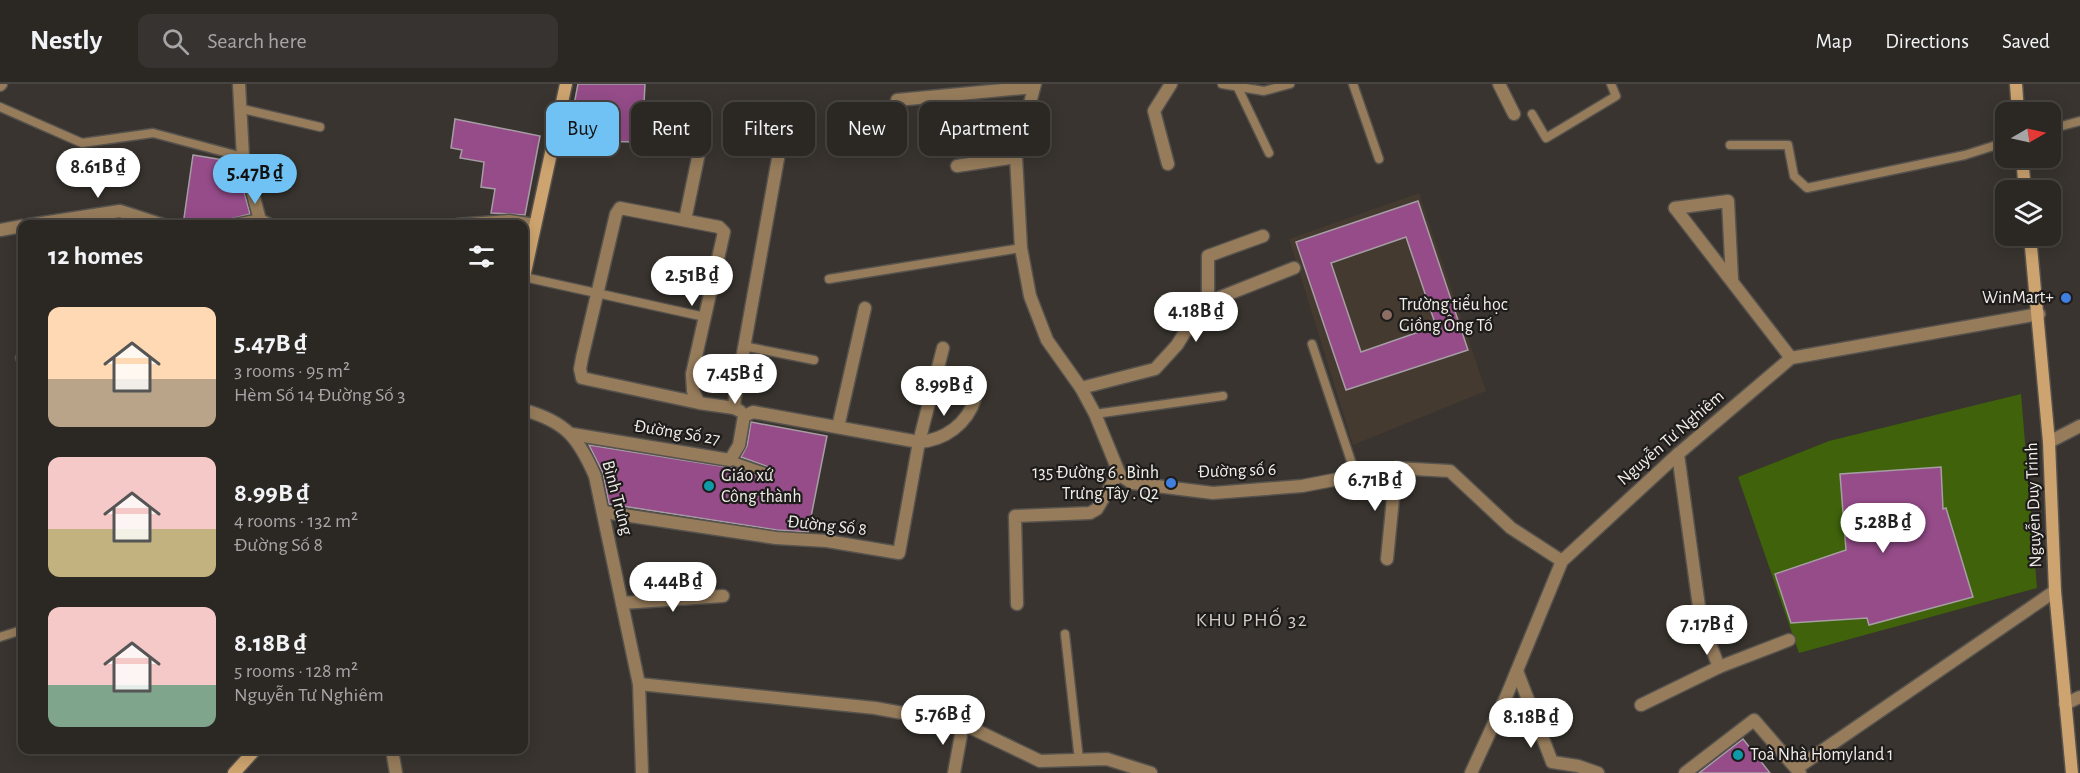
<!DOCTYPE html>
<meta charset="utf-8">
<style>
:root{--surface:#2b2723;--page:#373330;--text:#f1f3f6;--muted:#a6a5a6;--line:#474441;--accent:#70c2f4}
body{margin:0;font-family:"Alegreya Sans",sans-serif;background:var(--page);color:var(--text);height:100vh;display:flex;flex-direction:column;font-size:22px;white-space:nowrap}
*{box-sizing:border-box;margin:0}
p{font-size:20px;color:var(--muted)}
.icon{flex:none;width:33px;height:33px;fill:none;stroke:currentColor;stroke-width:2;stroke-linecap:round;stroke-linejoin:round}
.map{position:relative;flex:1;overflow:hidden}
.panel{position:absolute;left:18px;top:136px;width:510px;height:534px;display:flex;flex-direction:column;background:var(--surface);border-radius:12px;box-shadow:0 3px 15px #0003,0 0 0 2px var(--line)}
.panel>*{flex:none}
.top-card{position:absolute;left:546px;top:18px;width:570px;height:54px;display:flex;gap:12px}
.needle{width:39px;rotate:81deg}
.fabs{position:absolute;left:1995px;top:18px;display:grid;gap:12px}
.fabs a{display:grid;place-items:center;width:66px;height:66px;border-radius:12px;background:var(--surface);box-shadow:0 3px 15px #0003,0 0 0 2px var(--line);font-size:30px}
.price{position:absolute;translate:-50% -51px;padding:0 14px;border-radius:21px;background:#fff;color:#222;font-size:20px;line-height:39px;filter:drop-shadow(0 2px 3px #0008)}
.price::after{content:'';position:absolute;left:50%;top:36px;width:18px;height:14px;margin-left:-9px;background:inherit;clip-path:polygon(0 0,100% 0,50% 100%)}
.price.active{background:var(--accent);color:#111}
ul{padding:0;list-style:none}
li{display:flex;align-items:center;gap:18px;height:150px;padding:0 30px}
li span{display:grid;place-items:center;flex:none;width:168px;height:120px;border-radius:12px;color:#555}
li>.icon{margin-inline-start:auto}
span .icon{width:72px;height:72px;fill:#fffc;stroke-width:1}
li b{font-size:26px}
h2{display:flex;justify-content:space-between;align-items:center;height:72px;padding:0 30px;font-size:26px}
.chip{padding:0 21px;border-radius:12px;background:var(--surface);box-shadow:0 3px 15px #0003,0 0 0 2px var(--line);font-size:21px;line-height:54px}
.chip.active{background:var(--accent);color:#111}
header{display:flex;align-items:center;gap:36px;box-sizing:border-box;height:84px;padding:0 30px;background:var(--surface);border-bottom:2px solid var(--line)}
header strong{font-size:28px}
nav{display:flex;gap:33px;margin-inline-start:auto;font-size:21px}
.search{width:420px;height:54px;background:var(--page);display:flex;align-items:center;gap:15px;box-sizing:border-box;padding:0 21px;border-radius:12px;color:var(--muted);font-size:22px}
.map>svg:first-child{display:block}
.built{fill:#443a30}
.green{fill:#3f620b}
.building{fill:#954c89;stroke:#a69ea4;stroke-width:1.5;fill-rule:evenodd}
.lines{fill:none;stroke-linecap:round;stroke-linejoin:round}
.service-casing{stroke:#56524d;stroke-width:11}
.minor-casing{stroke:#56524d;stroke-width:15}
.tertiary-casing{stroke:#56524d;stroke-width:15}
.secondary-casing{stroke:#56524d;stroke-width:15}
.service{stroke:#967c5b;stroke-width:8}
.minor{stroke:#967c5b;stroke-width:12}
.tertiary{stroke:#967c5b;stroke-width:12}
.secondary{stroke:#cda46f;stroke-width:12}
.shop-dot{fill:#3f7fe0;stroke:#1e1c1a;stroke-width:2}
.education-dot{fill:#8d6e63;stroke:#1e1c1a;stroke-width:2}
.culture-dot{fill:#0f9aa8;stroke:#1e1c1a;stroke-width:2}
.labels{text-anchor:middle;dominant-baseline:central;stroke-width:4.5;stroke-linejoin:round;paint-order:stroke}
.poi-label{font-size:18px;fill:#f0ede9;stroke:#1e1c1a;text-anchor:start}
.street-label{font-size:18px;fill:#f0ede9;stroke:#1e1c1a}
.neighbourhood-label{font-size:20px;letter-spacing:1.5px;fill:#d1cbc4;stroke:#1e1c1a}
</style>
<header>
<strong>Nestly</strong>
<div class="search"><svg class="icon" aria-label="search" viewBox="0 0 24 24"><circle cx="10" cy="10" r="6"/><path d="M15 15l6 6"/></svg>Search here</div>
<nav><a>Map</a><a>Directions</a><a>Saved</a></nav>
</header>
<div class="map">
<svg width="2080" height="689" viewBox="0 0 2080 689">
<rect width="100%" height="100%" fill="#39342f"/>
<path class="built" d="M 1419,109 L 1486,307 L 1353,361 L 1289,155 Z"/>
<path class="green" d="M 2021,310 L 2037,504 L 1799,569 L 1738,393 L 1829,357 Z"/>
<g class="building">
<path d="M 578,0 L 645,0 L 642,58 L 567,57 Z"/>
<path d="M 455,35 L 540,52 L 525,131 L 491,129 L 495,105 L 481,103 L 484,78 L 460,74 L 462,66 L 451,64 Z"/>
<path d="M 193,71 L 236,78 L 250,130 L 208,141 L 183,141 Z"/>
<path d="M 1418,117 L 1468,266 L 1346,306 L 1296,158 ZM 1406,153 L 1436,242 L 1361,268 L 1331,179 Z"/>
<path d="M 751,338 L 827,352 L 808,448 L 777,446 L 609,420 L 603,389 L 589,361 L 733,384 L 767,394 L 771,389 L 769,383 L 741,373 L 747,362 Z"/>
<path d="M 1941,383 L 1943,425 L 1946,424 L 1973,513 L 1869,541 L 1867,534 L 1791,539 L 1775,490 L 1846,466 L 1840,390 Z"/>
<path d="M 1743,655 L 1770,689 L 1699,689 Z"/>
</g>
<g class="lines">
<g class="service-casing">
<g id="service">
<path d="M 1222,0 L 1264,7 L 1290,0"/>
<path d="M 1353,0 L 1379,75"/>
<path d="M 1238,4 L 1269,69"/>
<path d="M 0,23 L 82,59 L 153,49 L 243,73"/>
<path d="M 243,25 L 320,43"/>
<path d="M 1532,30 L 1546,54 L 1616,12 L 1611,0"/>
<path d="M 2050,45 L 2080,37"/>
<path d="M 1730,61 L 1788,61 L 1794,92 L 1807,104 L 1965,71 L 2006,58"/>
<path d="M 524,193 L 705,233"/>
<path d="M 829,195 L 1021,164"/>
<path d="M 1312,260 L 1356,392"/>
<path d="M 743,262 L 814,276"/>
<path d="M 20,274 L 22,273"/>
<path d="M 1095,330 L 1223,312"/>
<path d="M 730,376 L 765,388"/>
<path d="M 1065,550 L 1079,676"/>
<path d="M 0,553 L 22,546"/>
</g>
</g>
<g class="minor-casing">
<g id="minor">
<path d="M 239,0 L 243,73 L 260,136"/>
<path d="M 1035,0 L 1016,73 L 1021,164 L 1030,212 L 1047,256 L 1081,304 L 1095,330 L 1120,391 L 1132,399 L 1213,409 L 1302,402 L 1396,384 L 1450,387 L 1511,444 L 1562,477"/>
<path d="M 1499,0 L 1514,30"/>
<path d="M 0,1 L 1,0"/>
<path d="M 897,16 L 1034,3"/>
<path d="M 1168,80 L 1154,27 L 1171,0"/>
<path d="M 957,82 L 1016,73"/>
<path d="M 1675,124 L 1791,274"/>
<path d="M 1675,124 L 1728,117 L 1732,195"/>
<path d="M 685,136 L 704,45"/>
<path d="M 29,141 L 120,127 L 163,141"/>
<path d="M 235,141 L 260,136 L 270,141"/>
<path d="M 457,141 L 509,137 L 535,141"/>
<path d="M 0,146 L 22,142"/>
<path d="M 1203,220 L 1294,184"/>
<path d="M 1081,304 L 1155,285 L 1177,261 L 1208,211 L 1208,172 L 1263,152"/>
<path d="M 699,319 L 582,294 L 580,285 L 582,274 L 616,130 L 620,124 L 719,143 L 724,148 L 692,290 L 693,307 L 699,319 L 734,324"/>
<path d="M 740,327 L 734,324 L 735,314 L 779,69"/>
<path d="M 838,343 L 865,224"/>
<path d="M 572,350 L 730,376 L 739,361 L 744,332 L 753,328 L 919,358 C 945,356 967,340 975,315"/>
<path d="M 2049,358 L 2080,342"/>
<path d="M 1678,370 L 1701,537 L 1719,583"/>
<path d="M 604,428 L 776,454 L 827,457 L 899,469 L 919,358 L 943,264"/>
<path d="M 1387,475 L 1396,384"/>
<path d="M 622,519 L 723,512"/>
<path d="M 1017,520 L 1015,432 L 1090,429 L 1097,425 L 1116,393 L 1120,391"/>
<path d="M 1517,587 L 1552,678 L 1578,682 L 1598,689"/>
<path d="M 639,600 L 875,624 L 963,640 L 1040,677 L 1107,675 L 1151,689"/>
<path d="M 2065,620 L 2080,613"/>
<path d="M 1641,621 L 1719,583 L 1789,556"/>
<path d="M 392,666 L 396,689"/>
<path d="M 1797,684 L 2055,507"/>
<path d="M 954,689 L 963,640"/>
<path d="M 1471,689 L 1506,613 L 1562,477 L 1678,370 L 1791,274 L 2039,230"/>
<path d="M 1685,689 L 1754,636 L 1800,689"/>
</g>
</g>
<g class="tertiary-casing">
<path id="tertiary" d="M 524,326 C 566,338 578,353 595,392 L 639,600 L 642,689"/>
</g>
<g class="secondary-casing">
<g id="secondary">
<path d="M 2016,0 L 2018,28"/>
<path d="M 2022,74 L 2025,106"/>
<path d="M 2030,152 L 2049,358 L 2055,507 L 2072,689"/>
<path d="M 524,193 L 566,0"/>
<path d="M 234,689 L 255,666"/>
</g>
</g>
<use href="#service" class="service"/>
<use href="#minor" class="minor"/>
<use href="#tertiary" class="tertiary"/>
<use href="#secondary" class="secondary"/>
</g>
<g class="shop-dot">
<circle cx="2066" cy="214" r="6"/>
<circle cx="1171" cy="399" r="6"/>
</g>
<circle class="education-dot" cx="1387" cy="231" r="6"/>
<g class="culture-dot">
<circle cx="709" cy="402" r="6"/>
<circle cx="1738" cy="671" r="6"/>
</g>
<g class="labels">
<g class="poi-label">
<text x="2054" y="214" text-anchor="end">WinMart+</text>
<text x="1399" y="221">Trường tiểu học<tspan x="1399" dy="21">Giồng Ông Tố</tspan></text>
<text x="1159" y="389" text-anchor="end">135 Đường 6 . Bình<tspan x="1159" dy="21">Trưng Tây . Q2</tspan></text>
<text x="721" y="392">Giáo xứ<tspan x="721" dy="21">Công thành</tspan></text>
<text x="1750" y="671">Toà Nhà Homyland 1</text>
</g>
<g class="street-label">
<text transform="translate(677 349) rotate(9)">Đường Số 27</text>
<text transform="translate(1671 354) rotate(-41)">Nguyễn Tư Nghiêm</text>
<text transform="translate(1237 387) rotate(-2)">Đường số 6</text>
<text transform="translate(617 414) rotate(75)">Bình Trưng</text>
<text transform="translate(2034 421) rotate(-92)">Nguyễn Duy Trinh</text>
<text transform="translate(827 442) rotate(6)">Đường Số 8</text>
</g>
<g class="neighbourhood-label">
<text x="1252" y="536">KHU PHỐ 32</text>
</g>
</g>
</svg>
<div class="fabs">
<a><svg class="needle" viewBox="-14 -14 28 28"><path d="M0-13l5 13h-10z" fill="#e53935"/><path d="M0 13l5-13h-10z" fill="#a6a5a6"/></svg></a>
<a><svg class="icon" aria-label="layers" viewBox="0 0 24 24"><path d="M12 4l9 5-9 5-9-5zM3 14l9 5 9-5"/></svg></a>
</div>
<b class="price" style="left:98px;top:115px">8.61B ₫</b>
<b class="price active" style="left:255px;top:121px">5.47B ₫</b>
<b class="price" style="left:692px;top:223px">2.51B ₫</b>
<b class="price" style="left:1196px;top:259px">4.18B ₫</b>
<b class="price" style="left:735px;top:321px">7.45B ₫</b>
<b class="price" style="left:944px;top:333px">8.99B ₫</b>
<b class="price" style="left:1375px;top:428px">6.71B ₫</b>
<b class="price" style="left:1883px;top:470px">5.28B ₫</b>
<b class="price" style="left:673px;top:529px">4.44B ₫</b>
<b class="price" style="left:1707px;top:572px">7.17B ₫</b>
<b class="price" style="left:943px;top:662px">5.76B ₫</b>
<b class="price" style="left:1531px;top:665px">8.18B ₫</b>
<div class="top-card">
<a class="chip active">Buy</a>
<a class="chip">Rent</a>
<a class="chip">Filters</a>
<a class="chip">New</a>
<a class="chip">Apartment</a>
</div>
<section class="panel">
<h2>12 homes<svg class="icon" aria-label="filters" viewBox="0 0 24 24"><path d="M4 7h16M4 17h16"/><circle cx="9" cy="7" r="2"/><circle cx="15" cy="17" r="2"/></svg></h2>
<ul>
<li><span style="background:linear-gradient(#ffd9b3 60%,#b9a48a 0)"><svg class="icon" aria-label="home" viewBox="0 0 24 24"><path d="M3 11l9-7 9 7M6 9v11h12V9"/></svg></span><div><b>5.47B ₫</b><p>3 rooms · 95 m²</p><p>Hèm Số 14 Đường Số 3</p></div></li>
<li><span style="background:linear-gradient(#f6c9c9 60%,#c2b280 0)"><svg class="icon" aria-label="home" viewBox="0 0 24 24"><path d="M3 11l9-7 9 7M6 9v11h12V9"/></svg></span><div><b>8.99B ₫</b><p>4 rooms · 132 m²</p><p>Đường Số 8</p></div></li>
<li><span style="background:linear-gradient(#f6c9c9 65%,#7fa58c 0)"><svg class="icon" aria-label="home" viewBox="0 0 24 24"><path d="M3 11l9-7 9 7M6 9v11h12V9"/></svg></span><div><b>8.18B ₫</b><p>5 rooms · 128 m²</p><p>Nguyễn Tư Nghiêm</p></div></li>
</ul>
</section>
</div>
